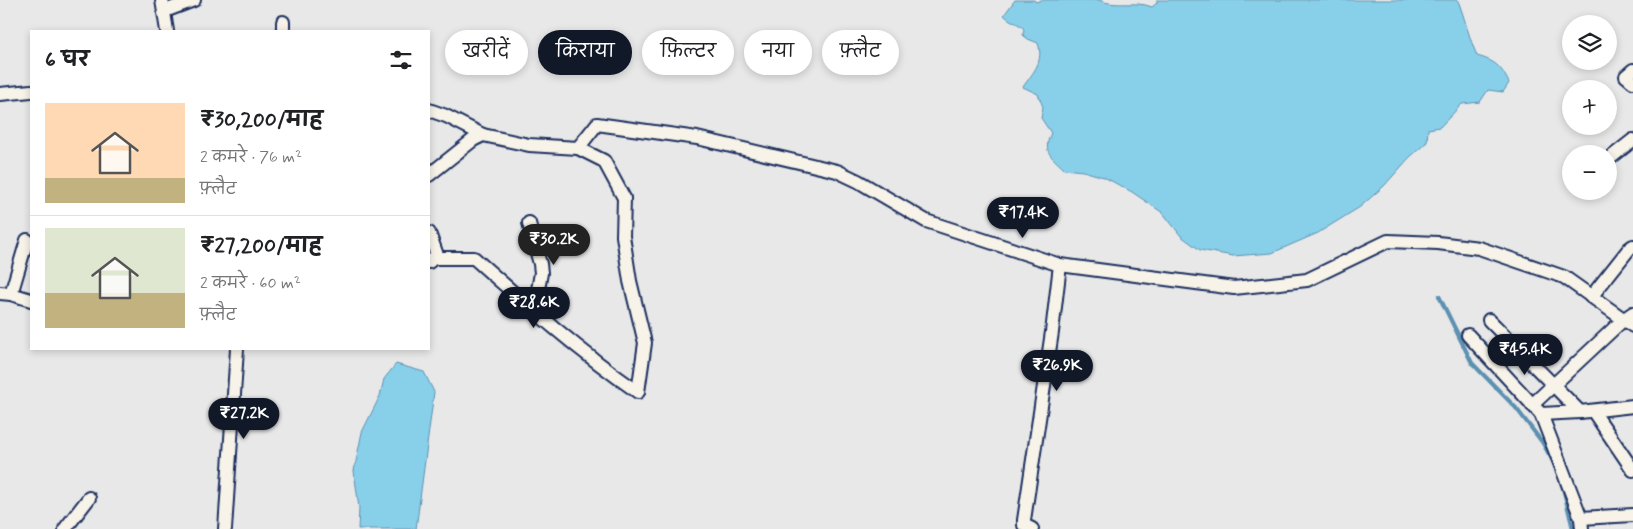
<!DOCTYPE html>
<html lang="hi">
<meta charset="utf-8">
<style>
:root{--surface:#fff;--page:#f6f6f6;--text:#202124;--muted:#757577;--line:#e0e0e0;--accent:#111827}
body{margin:0;font-family:Mynerve,"Playpen Sans Deva",sans-serif;background:var(--page);color:var(--text);height:100vh;display:flex;flex-direction:column;font-size:19px;white-space:nowrap}
*{box-sizing:border-box;margin:0}
p{font-size:16px;color:var(--muted)}
.icon{flex:none;width:28px;height:28px;fill:none;stroke:currentColor;stroke-width:2;stroke-linecap:round;stroke-linejoin:round}
.map{position:relative;flex:1;overflow:hidden}
.drawer{position:absolute;left:30px;top:30px;width:400px;height:320px;display:flex;flex-direction:column;background:var(--surface);border-radius:0px;box-shadow:0 2px 8px #0003}
.drawer>*{flex:none}
.guide{position:absolute;left:445px;top:30px;width:475px;height:45px;display:flex;gap:10px}
.buttons{position:absolute;left:1562px;top:15px;display:grid;gap:10px}
.buttons a{display:grid;place-items:center;width:55px;height:55px;border-radius:50%;background:var(--surface);box-shadow:0 2px 8px #0003;font-size:25px}
.price{position:absolute;translate:-50% -42px;padding:0 11px;border-radius:18px;background:var(--accent);color:#fff;font-size:16px;line-height:32px;filter:drop-shadow(0 1px 2px #0008)}
.price::after{content:'';position:absolute;left:50%;top:30px;width:15px;height:11px;margin-left:-8px;background:inherit;clip-path:polygon(0 0,100% 0,50% 100%)}
.price.on{background:#222;color:#fff}
ul{padding:0;list-style:none}
li{display:flex;align-items:center;gap:15px;height:125px;padding:0 15px}
li+li{border-top:1px solid var(--line)}
li span{display:grid;place-items:center;flex:none;width:140px;height:100px;border-radius:0px;color:#555}
li>.icon{margin-inline-start:auto}
span .icon{width:60px;height:60px;fill:#fffc;stroke-width:1}
li b{font-size:21px}
h2{display:flex;justify-content:space-between;align-items:center;height:60px;padding:0 15px;font-size:21px}
.chip{padding:0 18px;border-radius:22px;background:var(--surface);box-shadow:0 2px 8px #0003;font-size:18px;line-height:45px}
.chip.on{background:var(--accent);color:#fff}
.map>svg:first-child{display:block}
.water{fill:#88d0e9;stroke:#5c90b1}
.lines{fill:none;stroke-linecap:round;stroke-linejoin:round}
.stream{stroke:#5c90b1;stroke-width:4}
.street-casing{stroke:#1b2f5e;stroke-width:16}
.street{stroke:#f7f3e8;stroke-width:12}
</style>
<div class="map">
<svg width="1633" height="529" viewBox="0 0 1633 529">
<rect width="100%" height="100%" fill="#e8e8e8"/>
<filter id="ink" filterUnits="userSpaceOnUse"><feTurbulence type="fractalNoise" baseFrequency=".02" numOctaves="2"/><feDisplacementMap in="SourceGraphic" scale="10" xChannelSelector="R" yChannelSelector="G"/><feConvolveMatrix kernelMatrix="1 2 1 2 8 2 1 2 1" color-interpolation-filters="sRGB"/></filter>
<g filter="url(#ink)">
<g class="water">
<path d="M 1015,0 L 1034,0 L 1036,2 L 1041,0 L 1099,0 C 1116,8 1135,0 1152,7 L 1157,3 L 1157,0 L 1458,0 C 1465,19 1469,38 1477,56 C 1495,61 1501,66 1509,83 L 1503,92 L 1488,90 L 1480,102 L 1462,104 L 1440,127 L 1428,129 L 1427,142 L 1409,158 L 1384,186 L 1360,207 L 1318,233 L 1272,253 L 1233,256 L 1200,250 L 1181,236 L 1163,213 L 1132,192 L 1104,177 L 1083,171 L 1064,169 C 1051,156 1042,152 1051,133 L 1041,118 L 1043,107 L 1038,94 L 1023,87 C 1034,71 1044,62 1038,43 L 1028,39 L 1023,35 L 1024,29 C 1018,22 1010,22 1004,15 Z"/>
<path d="M 396,364 L 424,372 L 434,392 L 416,529 L 358,529 L 359,508 L 354,471 L 362,432 L 380,396 L 384,379 Z"/>
</g>
<g class="lines">
<g class="stream">
<path d="M 1439,296 L 1472,363 L 1516,408 L 1542,442 L 1554,463"/>
<path d="M 1562,484 L 1573,529"/>
</g>
<g class="street-casing">
<g id="street">
<path d="M 162,0 L 167,31"/>
<path d="M 165,11 L 194,0"/>
<path d="M 283,22 L 283,31"/>
<path d="M 1633,70 L 1626,76 L 1633,82"/>
<path d="M 0,94 L 31,91"/>
<path d="M 429,110 L 446,116 L 483,135"/>
<path d="M 1609,159 L 1633,140"/>
<path d="M 429,175 L 473,140 L 483,135 L 529,145 L 578,148 L 597,124 L 697,138 L 837,171 L 858,181 L 926,221 L 1060,265 L 1234,288 L 1307,280 L 1388,241 L 1438,243 L 1479,248 L 1564,277 L 1633,326"/>
<path d="M 529,223 L 540,264 L 541,273 L 534,312"/>
<path d="M 429,233 L 437,255 L 429,262"/>
<path d="M 434,258 L 474,258 C 527,305 580,352 638,392 L 645,343 L 630,281 L 623,236 L 624,198 L 604,161 L 578,148"/>
<path d="M 0,293 L 11,294 L 31,300"/>
<path d="M 11,294 L 27,240"/>
<path d="M 1591,297 L 1629,249 L 1633,246"/>
<path d="M 1489,320 L 1580,412"/>
<path d="M 1468,335 L 1541,414 L 1581,518 L 1582,529"/>
<path d="M 1532,405 L 1623,320 L 1633,313"/>
<path d="M 1593,411 L 1633,470"/>
<path d="M 1541,414 L 1580,412 L 1633,406"/>
<path d="M 1581,518 L 1633,515"/>
<path d="M 65,529 L 89,498"/>
<path d="M 225,529 L 237,349"/>
<path d="M 1032,529 L 1024,525 L 1024,520 L 1052,332 L 1060,265"/>
</g>
</g>
<use href="#street" class="street"/>
</g>
</g>
</svg>
<div class="buttons">
<a><svg class="icon" aria-label="layers" viewBox="0 0 24 24"><path d="M12 4l9 5-9 5-9-5zM3 14l9 5 9-5"/></svg></a>
<a>+</a>
<a>−</a>
</div>
<b class="price" style="left:1023px;top:239px">₹17.4K</b>
<b class="price on" style="left:554px;top:266px">₹30.2K</b>
<b class="price" style="left:534px;top:329px">₹28.6K</b>
<b class="price" style="left:1525px;top:376px">₹45.4K</b>
<b class="price" style="left:1057px;top:392px">₹26.9K</b>
<b class="price" style="left:244px;top:440px">₹27.2K</b>
<div class="guide">
<a class="chip">खरीदें</a>
<a class="chip on">किराया</a>
<a class="chip">फ़िल्टर</a>
<a class="chip">नया</a>
<a class="chip">फ़्लैट</a>
</div>
<section class="drawer">
<h2>6 घर<svg class="icon" aria-label="filters" viewBox="0 0 24 24"><path d="M4 7h16M4 17h16"/><circle cx="9" cy="7" r="2"/><circle cx="15" cy="17" r="2"/></svg></h2>
<ul>
<li><span style="background:linear-gradient(#ffd9b3 75%,#c2b280 0)"><svg class="icon" aria-label="home" viewBox="0 0 24 24"><path d="M3 11l9-7 9 7M6 9v11h12V9"/></svg></span><div><b>₹30,200/माह</b><p>2 कमरे · 76 m²</p><p>फ़्लैट</p></div></li>
<li><span style="background:linear-gradient(#dfe7d0 65%,#c2b280 0)"><svg class="icon" aria-label="home" viewBox="0 0 24 24"><path d="M3 11l9-7 9 7M6 9v11h12V9"/></svg></span><div><b>₹27,200/माह</b><p>2 कमरे · 60 m²</p><p>फ़्लैट</p></div></li>
</ul>
</section>
</div>
